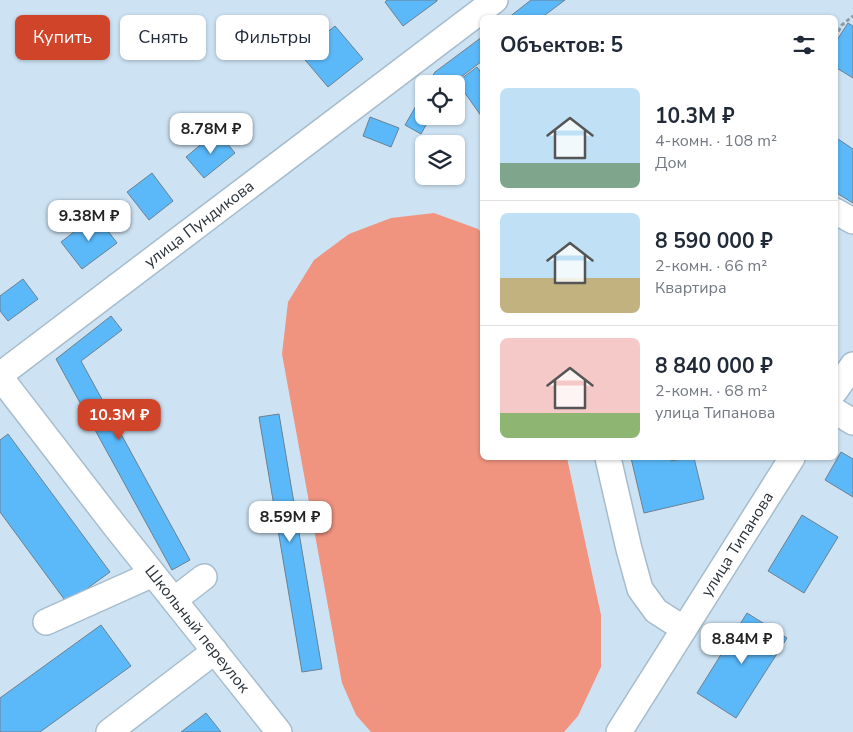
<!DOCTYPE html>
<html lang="ru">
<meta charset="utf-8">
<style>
:root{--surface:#fff;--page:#f2f2f3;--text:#1f2937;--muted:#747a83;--line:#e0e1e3;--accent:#d0452a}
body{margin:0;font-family:"Nunito Sans",sans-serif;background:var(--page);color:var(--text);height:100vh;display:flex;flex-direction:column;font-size:19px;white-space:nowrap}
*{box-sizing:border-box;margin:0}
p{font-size:16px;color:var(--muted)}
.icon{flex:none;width:28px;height:28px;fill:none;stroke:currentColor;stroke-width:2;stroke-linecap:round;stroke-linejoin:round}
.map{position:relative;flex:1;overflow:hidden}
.side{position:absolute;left:480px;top:15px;width:358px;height:445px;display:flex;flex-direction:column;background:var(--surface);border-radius:8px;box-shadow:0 1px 4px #0004}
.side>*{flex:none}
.hud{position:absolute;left:15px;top:15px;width:390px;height:45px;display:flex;gap:10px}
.fabs{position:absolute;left:415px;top:75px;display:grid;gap:10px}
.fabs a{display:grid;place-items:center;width:50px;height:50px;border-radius:8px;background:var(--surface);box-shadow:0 1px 4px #0004;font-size:25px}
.price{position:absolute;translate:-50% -42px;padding:0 11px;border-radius:10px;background:#fff;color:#222;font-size:16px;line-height:32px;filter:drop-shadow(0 1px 2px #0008)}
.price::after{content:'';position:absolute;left:50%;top:30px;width:15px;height:11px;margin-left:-8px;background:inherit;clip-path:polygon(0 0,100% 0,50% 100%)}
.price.on{background:var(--accent);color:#fff}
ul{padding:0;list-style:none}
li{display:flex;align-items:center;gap:15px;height:125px;padding:0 20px}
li+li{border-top:1px solid var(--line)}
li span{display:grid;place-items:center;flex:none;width:140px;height:100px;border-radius:8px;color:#555}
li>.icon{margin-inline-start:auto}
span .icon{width:60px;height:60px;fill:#fffc;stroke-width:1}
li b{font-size:21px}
h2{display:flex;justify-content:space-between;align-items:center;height:60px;padding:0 20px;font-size:21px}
.tag{padding:0 18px;border-radius:8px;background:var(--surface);box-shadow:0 1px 4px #0004;font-size:18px;line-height:45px}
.tag.on{background:var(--accent);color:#fff}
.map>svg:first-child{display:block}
.green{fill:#f0937f}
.building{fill:#5bb9f9;stroke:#6c808f}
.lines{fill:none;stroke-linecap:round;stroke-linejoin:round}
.minor-casing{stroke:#a6bccc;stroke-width:28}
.path{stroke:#8c9daa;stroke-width:3;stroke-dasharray:4 2.5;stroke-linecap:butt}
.minor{stroke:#fff;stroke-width:25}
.labels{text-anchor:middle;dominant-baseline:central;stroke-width:4;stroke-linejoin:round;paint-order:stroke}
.street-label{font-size:16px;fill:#2a3239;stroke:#cde3f4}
</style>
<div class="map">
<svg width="853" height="732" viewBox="0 0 853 732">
<rect width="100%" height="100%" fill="#cde3f4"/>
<path class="green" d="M 434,213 L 478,229 L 482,233 L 482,458 L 567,458 L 601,615 L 601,667 L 578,716 L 564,732 L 371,732 L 356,715 L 342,683 L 282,354 L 288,302 L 314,260 L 349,234 L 391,218 Z"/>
<g class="building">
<path d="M 387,0 L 437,0 L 437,1 L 403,26 L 385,2 Z"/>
<path d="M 531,0 L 565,0 L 541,18 L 508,18 Z"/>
<path d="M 848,23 L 853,26 L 853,78 L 835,67 L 835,43 Z"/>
<path d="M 335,26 L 363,59 L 328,87 L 300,54 Z"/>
<path d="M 482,37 L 482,61 L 452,84 L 428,84 L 435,72 Z"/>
<path d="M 477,67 L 482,74 L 482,117 L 457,82 Z"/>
<path d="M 424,92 L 424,116 L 431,116 L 421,134 L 405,125 Z"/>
<path d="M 370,117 L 399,128 L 391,147 L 363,136 Z"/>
<path d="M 217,131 L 235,153 L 204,178 L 186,157 Z"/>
<path d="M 835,137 L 853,149 L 853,203 L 835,192 Z"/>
<path d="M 152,173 L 173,201 L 149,220 L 127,192 Z"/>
<path d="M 96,215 L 117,243 L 82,269 L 61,242 Z"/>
<path d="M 23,279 L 38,299 L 8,321 L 0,311 L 0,296 Z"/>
<path d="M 111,316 L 122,330 L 81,361 L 190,560 L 172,570 L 56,359 Z"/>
<path d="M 279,414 L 322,669 L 302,672 L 259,417 Z"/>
<path d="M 8,434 L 110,572 L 67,603 L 0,512 L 0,440 Z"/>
<path d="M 841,452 L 853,459 L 853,497 L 825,480 Z"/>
<path d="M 631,458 L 670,458 L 671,461 L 687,458 L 694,458 L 704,499 L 644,513 Z"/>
<path d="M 802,515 L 838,537 L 804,593 L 768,571 Z"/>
<path d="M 747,613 L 787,638 L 736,718 L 697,693 Z"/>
<path d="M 101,625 L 131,666 L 40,732 L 0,732 L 0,698 Z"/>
<path d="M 206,713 L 221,732 L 181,732 Z"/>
</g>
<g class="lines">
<g class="minor-casing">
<g id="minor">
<path d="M 835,211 L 853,221"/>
<path id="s1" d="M 0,375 L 495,0"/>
<path id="s2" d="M 0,377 L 115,526 L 279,732"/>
<path d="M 835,391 L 853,365"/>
<path d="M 835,411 L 853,422"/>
<path d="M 608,458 L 629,549 L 640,589 L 656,611 L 684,629"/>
<path d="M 174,600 L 204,577"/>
<path d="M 46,622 L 153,574"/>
<path d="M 109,732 L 215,651"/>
<path id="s3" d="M 619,732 L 792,458"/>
</g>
</g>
<path class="path" d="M 835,37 L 842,25 L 853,16"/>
<use href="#minor" class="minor"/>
</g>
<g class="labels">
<g class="street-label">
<text stroke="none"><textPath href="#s1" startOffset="250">улица Пундикова</textPath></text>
<text stroke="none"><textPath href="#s3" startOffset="222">улица Типанова</textPath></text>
<text stroke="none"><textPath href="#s2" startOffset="320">Школьный переулок</textPath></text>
</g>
</g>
</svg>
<div class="fabs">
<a><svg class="icon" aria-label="locate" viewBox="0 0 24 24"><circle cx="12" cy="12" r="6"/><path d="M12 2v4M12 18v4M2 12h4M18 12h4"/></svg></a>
<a><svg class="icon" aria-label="layers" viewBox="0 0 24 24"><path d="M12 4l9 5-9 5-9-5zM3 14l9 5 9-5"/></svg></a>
</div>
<b class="price" style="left:211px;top:155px">8.78M ₽</b>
<b class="price" style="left:89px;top:242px">9.38M ₽</b>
<b class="price on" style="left:119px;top:441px">10.3M ₽</b>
<b class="price" style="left:290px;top:543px">8.59M ₽</b>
<b class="price" style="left:742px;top:665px">8.84M ₽</b>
<div class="hud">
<a class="tag on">Купить</a>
<a class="tag">Снять</a>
<a class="tag">Фильтры</a>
</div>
<section class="side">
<h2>Объектов: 5<svg class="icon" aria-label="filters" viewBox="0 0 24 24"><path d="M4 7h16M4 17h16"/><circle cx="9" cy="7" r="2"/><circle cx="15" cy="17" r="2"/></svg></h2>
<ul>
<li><span style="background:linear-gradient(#bfe0f5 75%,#7fa58c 0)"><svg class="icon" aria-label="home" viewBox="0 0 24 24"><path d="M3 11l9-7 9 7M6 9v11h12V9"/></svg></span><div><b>10.3M ₽</b><p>4-комн. · 108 m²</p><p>Дом</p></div></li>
<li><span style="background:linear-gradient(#bfe0f5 65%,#c2b280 0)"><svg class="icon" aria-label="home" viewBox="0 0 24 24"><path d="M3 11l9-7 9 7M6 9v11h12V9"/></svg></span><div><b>8 590 000 ₽</b><p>2-комн. · 66 m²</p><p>Квартира</p></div></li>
<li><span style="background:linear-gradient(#f6c9c9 75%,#8fb573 0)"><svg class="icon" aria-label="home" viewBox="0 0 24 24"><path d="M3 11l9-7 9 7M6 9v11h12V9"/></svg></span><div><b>8 840 000 ₽</b><p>2-комн. · 68 m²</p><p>улица Типанова</p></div></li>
</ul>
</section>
</div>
